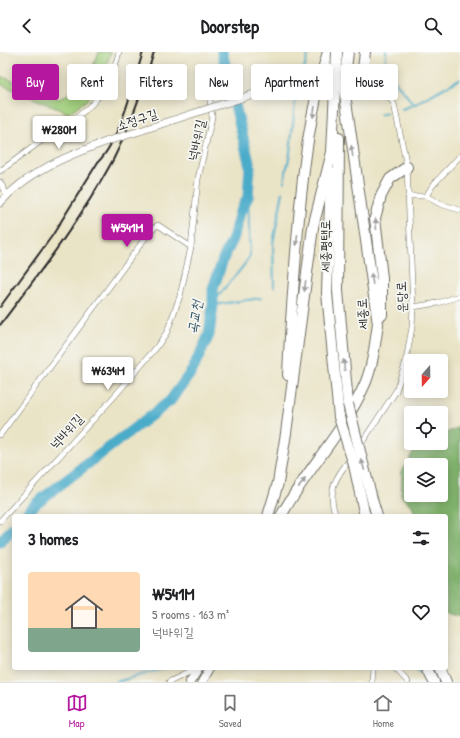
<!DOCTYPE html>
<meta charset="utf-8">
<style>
:root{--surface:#fff;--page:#f6f6f6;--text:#202124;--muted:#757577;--line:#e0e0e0;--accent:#b5179e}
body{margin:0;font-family:"Patrick Hand","Poor Story",sans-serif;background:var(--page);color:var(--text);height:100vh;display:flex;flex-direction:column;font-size:15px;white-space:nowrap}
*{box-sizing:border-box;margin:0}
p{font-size:13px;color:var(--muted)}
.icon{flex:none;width:22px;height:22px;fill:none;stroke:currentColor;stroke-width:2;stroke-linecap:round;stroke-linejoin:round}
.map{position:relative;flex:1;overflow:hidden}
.side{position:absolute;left:12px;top:462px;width:436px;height:156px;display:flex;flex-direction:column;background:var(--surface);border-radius:4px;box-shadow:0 2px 10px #0003}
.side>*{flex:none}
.hud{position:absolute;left:12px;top:12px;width:436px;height:36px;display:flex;gap:8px}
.needle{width:26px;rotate:200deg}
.tools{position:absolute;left:404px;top:302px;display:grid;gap:8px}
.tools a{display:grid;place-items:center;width:44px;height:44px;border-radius:4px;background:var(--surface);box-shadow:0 2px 10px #0003;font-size:20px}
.price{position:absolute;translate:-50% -34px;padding:0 9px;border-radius:4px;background:#fff;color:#222;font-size:13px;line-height:26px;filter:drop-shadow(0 1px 2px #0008)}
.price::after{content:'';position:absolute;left:50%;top:24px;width:12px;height:9px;margin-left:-6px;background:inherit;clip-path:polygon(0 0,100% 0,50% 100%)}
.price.selected{background:var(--accent);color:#fff}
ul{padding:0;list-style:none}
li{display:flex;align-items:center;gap:12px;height:100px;padding:0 16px}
li span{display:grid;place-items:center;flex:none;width:112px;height:80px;border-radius:4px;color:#555}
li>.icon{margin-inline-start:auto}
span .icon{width:48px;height:48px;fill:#fffc;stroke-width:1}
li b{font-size:17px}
h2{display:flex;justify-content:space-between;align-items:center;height:48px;padding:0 16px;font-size:17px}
.tag{padding:0 14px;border-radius:4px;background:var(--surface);box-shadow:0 2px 10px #0003;font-size:14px;line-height:36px}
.tag.selected{background:var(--accent);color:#fff}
header{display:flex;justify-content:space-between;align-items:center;height:52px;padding:0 16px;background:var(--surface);font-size:18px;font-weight:700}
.dock{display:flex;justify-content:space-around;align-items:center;height:56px;border-top:1px solid var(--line);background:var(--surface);font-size:11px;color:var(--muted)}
.dock a{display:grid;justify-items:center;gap:2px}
.dock .selected{color:var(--accent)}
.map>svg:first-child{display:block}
.green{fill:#a1cf7c;stroke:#667d54}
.forest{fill:#80b26c;stroke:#566e4c;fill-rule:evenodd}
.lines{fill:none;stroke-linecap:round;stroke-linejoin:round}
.stream{stroke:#4bacca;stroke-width:2}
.river{stroke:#4bacca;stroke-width:11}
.street-casing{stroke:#6e6c62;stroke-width:6}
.secondary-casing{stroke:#6e6c62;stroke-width:8}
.primary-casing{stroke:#6e6c62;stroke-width:10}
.highway-casing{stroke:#6e6c62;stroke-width:12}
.street{stroke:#fff;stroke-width:5}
.secondary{stroke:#fff;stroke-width:7}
.primary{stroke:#fff;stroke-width:8}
.highway{stroke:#fff;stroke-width:10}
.rail{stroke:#2b2b2b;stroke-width:2}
.secondary-bridge-casing{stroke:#6e6c62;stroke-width:8;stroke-linecap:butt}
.highway-bridge-casing{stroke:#6e6c62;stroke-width:12;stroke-linecap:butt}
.secondary-bridge{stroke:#fff;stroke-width:7}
.highway-bridge{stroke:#fff;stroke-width:10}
.oneway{fill:#a0a0a0}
.labels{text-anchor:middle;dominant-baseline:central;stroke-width:3.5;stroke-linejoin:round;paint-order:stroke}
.street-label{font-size:13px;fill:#2b2b2b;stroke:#f6f6f2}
.water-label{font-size:14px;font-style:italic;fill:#365863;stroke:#f6f6f2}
</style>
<header><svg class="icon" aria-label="back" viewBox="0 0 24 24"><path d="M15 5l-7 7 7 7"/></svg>Doorstep<svg class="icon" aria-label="search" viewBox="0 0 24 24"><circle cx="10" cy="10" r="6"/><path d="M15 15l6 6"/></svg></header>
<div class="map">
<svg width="460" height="630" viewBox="0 0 460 630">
<rect width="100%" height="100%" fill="#f6f6f2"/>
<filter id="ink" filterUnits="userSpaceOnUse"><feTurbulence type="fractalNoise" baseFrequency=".025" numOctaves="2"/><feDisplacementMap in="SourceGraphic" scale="8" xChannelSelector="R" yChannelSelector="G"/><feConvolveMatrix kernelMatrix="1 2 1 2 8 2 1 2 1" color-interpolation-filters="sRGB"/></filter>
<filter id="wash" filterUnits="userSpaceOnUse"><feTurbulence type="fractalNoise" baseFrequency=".012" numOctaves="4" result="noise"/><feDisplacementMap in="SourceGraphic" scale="16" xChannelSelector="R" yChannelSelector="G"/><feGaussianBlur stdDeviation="0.9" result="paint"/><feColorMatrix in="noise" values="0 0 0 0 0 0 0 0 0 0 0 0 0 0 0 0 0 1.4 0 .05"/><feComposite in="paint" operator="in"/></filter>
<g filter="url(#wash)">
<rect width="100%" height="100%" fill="#eae4c7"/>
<path class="green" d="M 99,0 L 111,0 L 102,26 L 87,48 L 68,61 L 0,32 L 0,24 L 60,47 C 77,37 92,20 99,0 Z"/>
<path class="forest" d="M 460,375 L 460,565 L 446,561 L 446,464 L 415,464 L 413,455 L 401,444 L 402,419 L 418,392 L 441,391 L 441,383 ZM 411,413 L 441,413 L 441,443 L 411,443 Z"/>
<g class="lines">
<g class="stream">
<path d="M 386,0 C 383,24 403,34 413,53 L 402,57"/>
<path d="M 302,24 L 308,3 L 306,0"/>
<path d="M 413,53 L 460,27"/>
<path d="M 379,63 L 387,61"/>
<path d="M 284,130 L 290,101 L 295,51 L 298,36"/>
<path d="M 274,235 L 273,191 L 283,140"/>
<path d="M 213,253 C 223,234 240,222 250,204 L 248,145"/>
<path d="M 213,253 L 261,246"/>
<path d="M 411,616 L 426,623"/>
<path d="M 116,630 L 165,616"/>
</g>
<g class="river">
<path d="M 24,464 L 35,452 L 170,349 L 192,319 L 209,283 L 213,253 L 213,237 L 223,207 L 233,187 L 240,160 L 248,145 L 250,114 L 222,0"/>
<path d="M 0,490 L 14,475"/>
</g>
</g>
</g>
<g filter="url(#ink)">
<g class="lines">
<g class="street-casing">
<g id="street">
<path d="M 344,19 L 363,17 L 381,33 L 394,52 L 407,115 L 413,255 L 412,275 L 406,309 L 396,339 L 359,395"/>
<path d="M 0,119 C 16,108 31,96 47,85 C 85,61 108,46 119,0"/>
<path d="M 0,130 L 7,143"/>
<path d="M 408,144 L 426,144 L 440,152 L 460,158"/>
<path d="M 426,144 L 433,133 L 460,104"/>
<path d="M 413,255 L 438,251 L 460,244"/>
<path d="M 0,383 L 151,178 L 158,173 L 191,195 L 198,127 L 212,65 L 208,32"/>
<path d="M 336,464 C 326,439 336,424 352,405"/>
<path d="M 0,469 L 112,347 L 156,296 L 167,280 L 180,244 L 191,195"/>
<path d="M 395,616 L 408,630"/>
<path d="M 169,630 L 198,616"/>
<path d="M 372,630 L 373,616"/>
</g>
</g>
<g class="secondary-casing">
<g id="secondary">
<path d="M 276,35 L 321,21"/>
<path d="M 140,79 L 207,57"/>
<path d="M 0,151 C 28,119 69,103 108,89"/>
</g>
</g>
<g class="primary-casing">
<g id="primary">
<path d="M 190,630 L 199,616"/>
<path d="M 202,630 L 210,616"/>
</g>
</g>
<g class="highway-casing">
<g id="highway">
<path d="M 363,17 L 365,0"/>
<path d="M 339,86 L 338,239 L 348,352"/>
<path d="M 331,120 L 327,241 L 339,365"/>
<path d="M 382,263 L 382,226 L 375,166 L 381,144 L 390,127 L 407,115"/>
<path d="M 288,323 C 290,274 294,225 298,177 C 303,118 310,57 328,0"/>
<path d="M 373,451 L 377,464"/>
<path d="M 268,464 L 278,431 L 286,381 L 313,175 L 332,100 L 335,36"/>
<path d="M 281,464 C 306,418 344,380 365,332 C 373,313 375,292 378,272 L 344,35"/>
<path d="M 427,616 L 434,630"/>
<path d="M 440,616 L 446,630"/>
</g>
</g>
<use href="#street" class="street"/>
<use href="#secondary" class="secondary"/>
<use href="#primary" class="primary"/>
<use href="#highway" class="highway"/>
<g class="rail">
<path d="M 0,255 L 52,184 L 98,110 C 121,87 133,32 143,0"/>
<path d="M 0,273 C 40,220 81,167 113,108 C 130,74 143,37 154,0"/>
</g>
<g class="secondary-bridge-casing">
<g id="secondary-bridge">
<path d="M 207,57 L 276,35"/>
<path d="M 108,89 L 140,79"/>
</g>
</g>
<g class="highway-bridge-casing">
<g id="highway-bridge">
<path d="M 344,35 L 348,0"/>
<path d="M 335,36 L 337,0"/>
<path d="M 348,352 L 373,451"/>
<path d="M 339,365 L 354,413 L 364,460"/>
</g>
</g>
<use href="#secondary-bridge" class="secondary-bridge"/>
<use href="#highway-bridge" class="highway-bridge"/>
</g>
<defs><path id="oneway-solid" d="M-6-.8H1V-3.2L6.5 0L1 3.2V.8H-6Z"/></defs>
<g class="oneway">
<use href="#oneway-solid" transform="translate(314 60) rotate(100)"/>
<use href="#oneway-solid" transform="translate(352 99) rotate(-98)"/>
<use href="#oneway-solid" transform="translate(376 172) rotate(-95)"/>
<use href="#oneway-solid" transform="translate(297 188) rotate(95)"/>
<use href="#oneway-solid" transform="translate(372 227) rotate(-98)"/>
<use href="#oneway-solid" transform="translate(305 234) rotate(97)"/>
<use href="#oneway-solid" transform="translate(344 313) rotate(-96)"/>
<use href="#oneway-solid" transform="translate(363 413) rotate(-105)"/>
<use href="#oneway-solid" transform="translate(302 431) rotate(-53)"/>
</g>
</g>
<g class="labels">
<g class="street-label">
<text transform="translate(137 67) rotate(-18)">소정구길</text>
<text transform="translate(196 88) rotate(-78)">넉바위길</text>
<text transform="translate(325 194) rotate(-90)">세종평택로</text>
<text transform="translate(401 245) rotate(-92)">운당로</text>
<text transform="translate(362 262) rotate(-93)">세종로</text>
<text transform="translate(66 379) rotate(-47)">넉바위길</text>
</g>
<g class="water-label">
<text transform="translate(194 265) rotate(-81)">곡교천</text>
</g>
</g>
</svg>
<div class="tools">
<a><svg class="needle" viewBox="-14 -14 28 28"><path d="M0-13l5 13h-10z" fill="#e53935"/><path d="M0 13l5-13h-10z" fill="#757577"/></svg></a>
<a><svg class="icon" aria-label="locate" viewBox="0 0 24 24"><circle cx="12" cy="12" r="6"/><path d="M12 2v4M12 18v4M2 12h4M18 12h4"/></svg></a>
<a><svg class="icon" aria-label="layers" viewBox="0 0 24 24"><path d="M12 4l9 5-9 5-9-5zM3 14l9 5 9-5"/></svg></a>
</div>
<b class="price" style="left:59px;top:98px">₩280M</b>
<b class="price selected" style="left:127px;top:196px">₩541M</b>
<b class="price" style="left:108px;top:339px">₩634M</b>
<div class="hud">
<a class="tag selected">Buy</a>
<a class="tag">Rent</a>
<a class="tag">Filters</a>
<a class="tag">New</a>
<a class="tag">Apartment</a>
<a class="tag">House</a>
</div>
<section class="side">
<h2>3 homes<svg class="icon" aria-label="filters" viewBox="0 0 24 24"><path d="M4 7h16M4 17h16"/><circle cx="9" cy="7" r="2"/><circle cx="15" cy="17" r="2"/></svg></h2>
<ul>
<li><span style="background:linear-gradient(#ffd9b3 70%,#7fa58c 0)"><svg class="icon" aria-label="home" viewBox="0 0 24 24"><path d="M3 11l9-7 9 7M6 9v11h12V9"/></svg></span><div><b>₩541M</b><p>5 rooms · 163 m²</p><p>넉바위길</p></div><svg class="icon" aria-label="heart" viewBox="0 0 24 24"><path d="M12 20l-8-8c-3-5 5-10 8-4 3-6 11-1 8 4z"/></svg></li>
</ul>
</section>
</div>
<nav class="dock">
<a class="selected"><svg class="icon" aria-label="map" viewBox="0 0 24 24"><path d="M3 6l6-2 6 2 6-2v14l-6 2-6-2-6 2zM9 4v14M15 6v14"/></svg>Map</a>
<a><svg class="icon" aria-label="saved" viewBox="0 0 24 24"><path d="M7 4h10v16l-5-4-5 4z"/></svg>Saved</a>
<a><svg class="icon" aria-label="home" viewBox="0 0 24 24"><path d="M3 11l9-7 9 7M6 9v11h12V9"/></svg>Home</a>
</nav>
